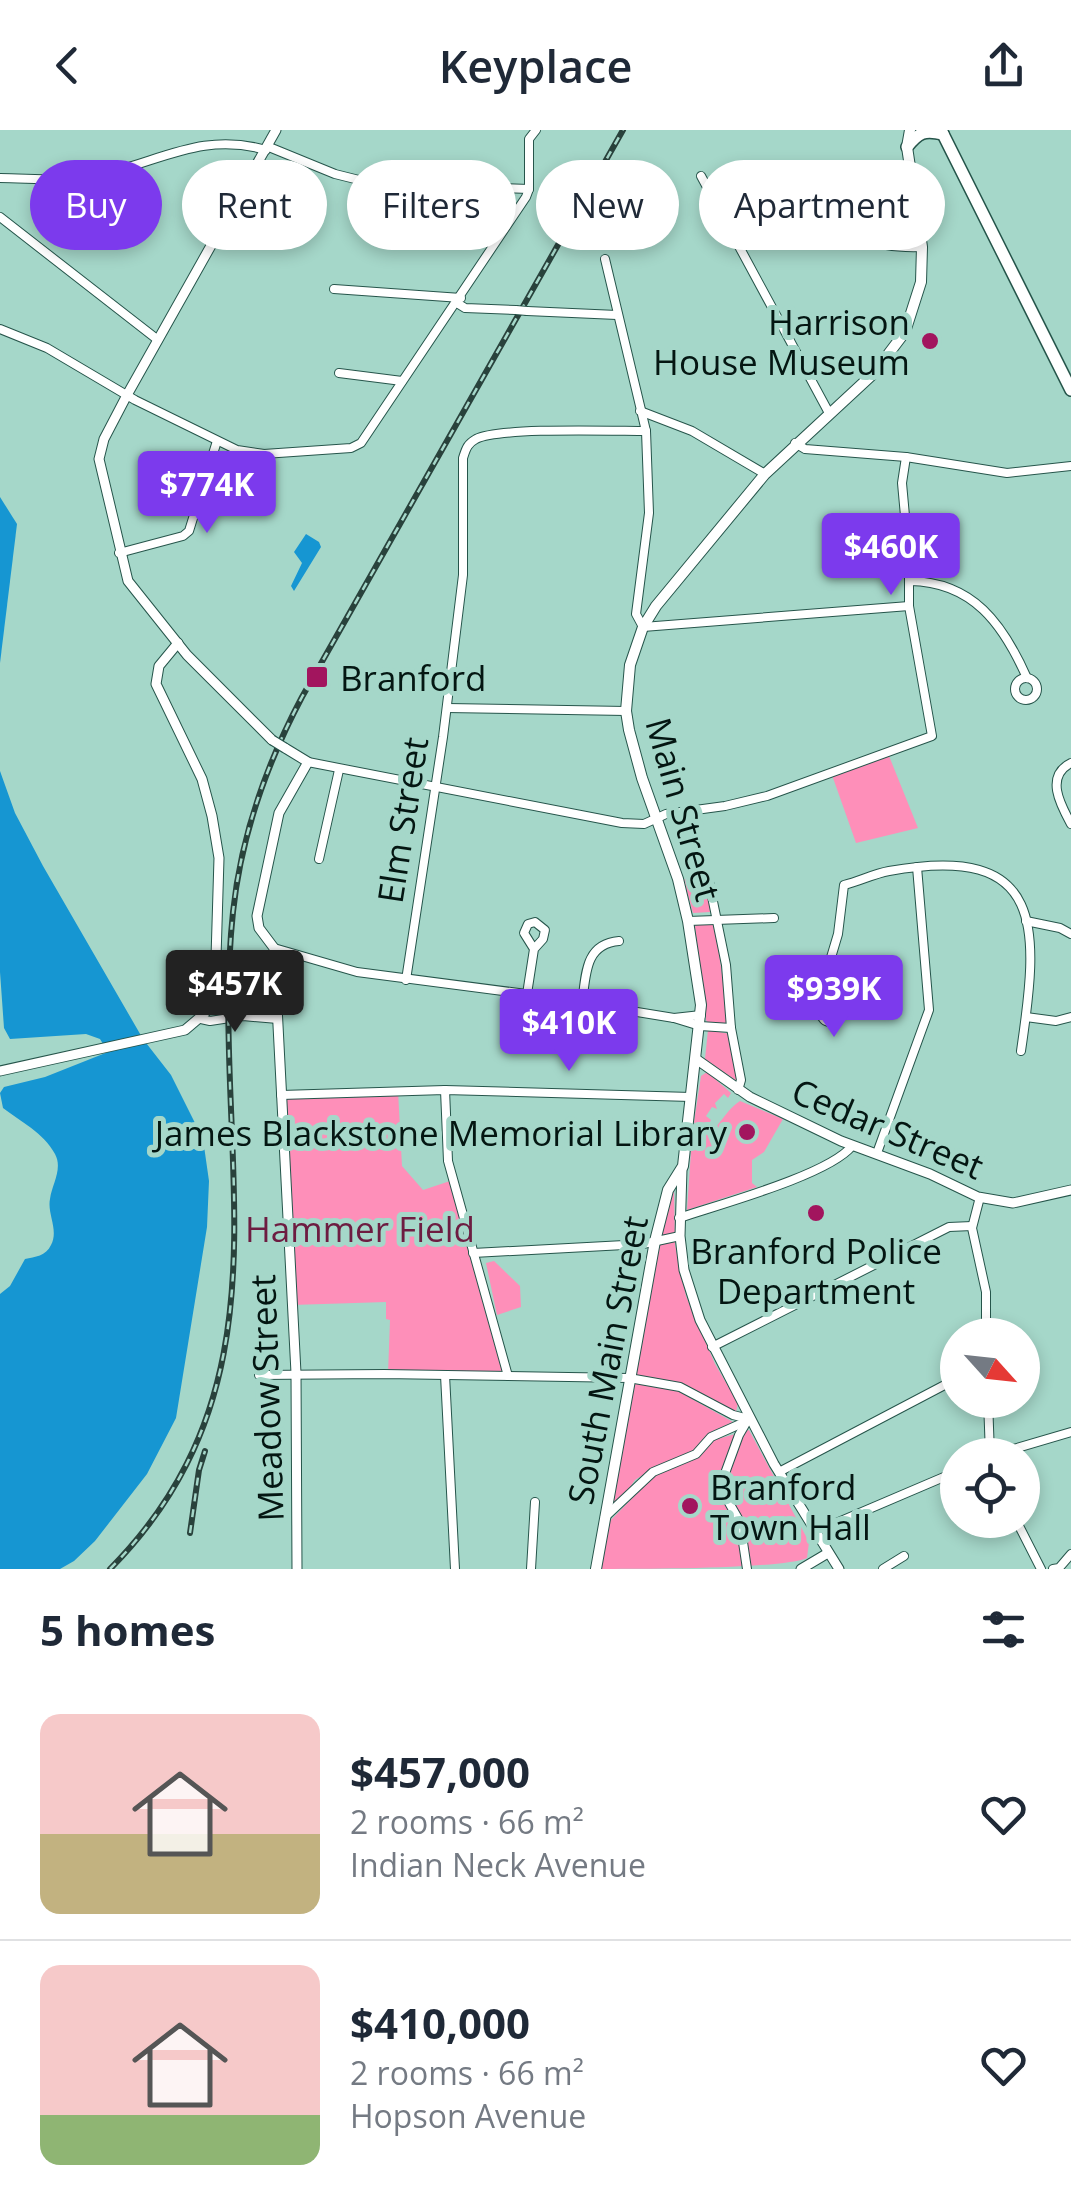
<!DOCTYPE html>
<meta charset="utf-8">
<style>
:root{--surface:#fff;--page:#f6f6f7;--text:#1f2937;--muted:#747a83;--line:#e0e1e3;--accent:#7c3aed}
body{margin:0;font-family:"Open Sans",sans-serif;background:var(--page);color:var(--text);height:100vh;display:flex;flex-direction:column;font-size:38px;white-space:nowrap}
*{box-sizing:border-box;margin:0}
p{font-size:32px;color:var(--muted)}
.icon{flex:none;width:55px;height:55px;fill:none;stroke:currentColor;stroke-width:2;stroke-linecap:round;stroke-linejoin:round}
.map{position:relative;height:1439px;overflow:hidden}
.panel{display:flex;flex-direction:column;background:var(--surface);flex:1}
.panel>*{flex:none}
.guide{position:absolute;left:30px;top:30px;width:1012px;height:90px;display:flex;gap:20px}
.needle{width:65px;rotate:117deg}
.buttons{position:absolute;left:940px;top:1188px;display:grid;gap:20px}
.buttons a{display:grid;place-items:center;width:100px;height:100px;border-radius:50%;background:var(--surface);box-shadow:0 5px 15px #0003;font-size:50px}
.price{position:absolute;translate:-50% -85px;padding:0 22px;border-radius:10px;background:var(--accent);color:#fff;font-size:32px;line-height:65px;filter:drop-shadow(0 2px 5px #0008)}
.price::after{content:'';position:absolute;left:50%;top:60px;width:30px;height:22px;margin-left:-15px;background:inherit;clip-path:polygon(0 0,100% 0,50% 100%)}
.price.selected{background:#222;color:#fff}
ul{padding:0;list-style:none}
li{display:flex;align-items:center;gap:30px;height:250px;padding:0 40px}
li+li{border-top:2px solid var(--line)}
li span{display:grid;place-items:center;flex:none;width:280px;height:200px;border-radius:20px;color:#555}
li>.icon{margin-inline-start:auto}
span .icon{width:120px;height:120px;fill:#fffc;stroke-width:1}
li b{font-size:42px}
h2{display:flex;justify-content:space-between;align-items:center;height:120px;padding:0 40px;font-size:42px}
.tag{padding:0 35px;border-radius:45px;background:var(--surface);box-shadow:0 5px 15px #0003;font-size:35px;line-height:90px}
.tag.selected{background:var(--accent);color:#fff}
header{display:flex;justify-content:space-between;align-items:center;height:130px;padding:0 40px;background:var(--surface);font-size:45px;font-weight:600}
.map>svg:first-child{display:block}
.green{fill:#fe8fb9}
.water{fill:#1696d2}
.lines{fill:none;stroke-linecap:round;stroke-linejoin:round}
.minor-casing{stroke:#26554b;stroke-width:10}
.tertiary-casing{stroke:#26554b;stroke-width:11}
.secondary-casing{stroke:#26554b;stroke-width:12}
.primary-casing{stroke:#26554b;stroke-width:14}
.minor{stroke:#fff;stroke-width:8}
.tertiary{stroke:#fff;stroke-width:9}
.secondary{stroke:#fff;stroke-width:10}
.primary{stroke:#fff;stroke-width:11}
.rail-casing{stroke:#29423c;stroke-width:6}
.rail{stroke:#a5d7c9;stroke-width:2.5;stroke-dasharray:8;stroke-linecap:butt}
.minor-bridge-casing{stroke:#26554b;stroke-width:10;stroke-linecap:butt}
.tertiary-bridge-casing{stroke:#26554b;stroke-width:11;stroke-linecap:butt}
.minor-bridge{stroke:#fff;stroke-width:8}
.tertiary-bridge{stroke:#fff;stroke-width:9}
.poi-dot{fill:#a2155e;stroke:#a5d7c9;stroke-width:4}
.labels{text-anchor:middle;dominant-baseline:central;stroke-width:10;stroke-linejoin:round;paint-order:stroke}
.poi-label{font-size:35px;fill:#041612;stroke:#a5d7c9;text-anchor:end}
.street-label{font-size:35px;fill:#041612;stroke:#a5d7c9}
.park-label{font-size:35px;fill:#6d1c41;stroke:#a5d7c9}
</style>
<header><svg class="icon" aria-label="back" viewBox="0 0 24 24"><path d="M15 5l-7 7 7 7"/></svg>Keyplace<svg class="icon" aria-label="share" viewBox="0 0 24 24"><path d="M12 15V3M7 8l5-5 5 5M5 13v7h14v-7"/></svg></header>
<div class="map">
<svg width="1071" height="1439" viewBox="0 0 1071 1439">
<rect width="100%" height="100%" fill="#a5d7c9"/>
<g class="green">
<path d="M 889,626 L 918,698 L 856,713 L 832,645 Z"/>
<path d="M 688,747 L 708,757 L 710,782 L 693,783 L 684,750 Z"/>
<path d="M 711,792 L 716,801 L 728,889 L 724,895 L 709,894 L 706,890 L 695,797 L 696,793 Z"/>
<path d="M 708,900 L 730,904 L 738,952 L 705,929 Z"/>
<path d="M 707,942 L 731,963 L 728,968 L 724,964 L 715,973 L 717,979 L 712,977 L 706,986 L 711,990 L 708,996 L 698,998 L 694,992 L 701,946 Z"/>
<path d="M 398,961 L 402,1036 L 423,1060 L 453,1050 L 508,1246 L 388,1244 L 390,1190 L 386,1189 L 386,1172 L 292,1175 L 281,965 Z"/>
<path d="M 740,971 L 783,989 L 764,1022 L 752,1030 L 752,1053 L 757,1057 L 687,1080 L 692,1007 C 718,1008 720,984 740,971 Z"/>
<path d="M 674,1058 L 675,1115 L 686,1166 L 715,1234 L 738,1273 L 736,1282 L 691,1259 L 636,1246 L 659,1114 Z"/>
<path d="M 494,1131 L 520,1156 L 521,1177 L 497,1185 L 486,1133 Z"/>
<path d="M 636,1253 L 676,1260 L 733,1292 L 713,1301 L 695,1322 L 657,1336 L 635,1350 L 623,1367 L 612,1376 L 632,1256 Z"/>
<path d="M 749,1300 L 809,1412 L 807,1428 C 783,1439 639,1439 600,1439 L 608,1393 L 655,1345 L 697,1328 L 714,1310 Z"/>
</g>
<g class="water">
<path d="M 0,367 L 17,394 L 0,533 Z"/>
<path d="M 306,404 L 319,412 L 321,417 L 294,461 L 291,456 L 302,433 L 294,422 Z"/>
<path d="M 0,641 L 15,683 L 43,736 L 143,909 L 171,945 L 203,1009 L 209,1051 L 207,1097 L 176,1288 L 147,1344 L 95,1411 L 74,1431 L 60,1439 L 0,1439 L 0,1164 L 10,1156 L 25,1129 C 35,1127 46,1126 51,1115 C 59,1100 47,1084 50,1069 C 52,1054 63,1039 55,1024 C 43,1002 21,992 3,978 L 0,963 L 4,957 L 45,947 L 108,922 L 100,909 L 86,904 L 10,909 L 4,898 L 0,842 Z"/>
</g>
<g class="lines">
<g class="minor-casing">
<g id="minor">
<path d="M 269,17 L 335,44 L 371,53 L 529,59"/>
<path d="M 777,40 L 820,49 C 853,100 857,119 922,117"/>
<path d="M 701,46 L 829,283"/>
<path d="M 0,48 C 28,48 59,52 87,47 C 153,37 197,0 266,20"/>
<path d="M 0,87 L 158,210"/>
<path d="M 605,129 L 646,301 L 649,383 L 636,484 L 643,497 L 909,476"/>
<path d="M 334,159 L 461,168"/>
<path d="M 457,173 L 465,178 L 516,180"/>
<path d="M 527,181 L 617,185"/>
<path d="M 0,199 L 47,218 L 135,270 L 237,320 L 264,324 L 351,318 L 361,313 L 526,67 L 529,59 L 529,9 L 536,0"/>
<path d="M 339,243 L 402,251"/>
<path d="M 640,281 L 692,301 L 765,344"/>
<path d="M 795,313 L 805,319 L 906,327 L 1007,343 L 1071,336"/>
<path d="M 119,423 L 183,406 L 189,401 L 217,311"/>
<path d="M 910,451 C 973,452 1003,494 1027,548"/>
<circle cx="1026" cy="559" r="11"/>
<path d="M 447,578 L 626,581"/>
<path d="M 308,632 L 622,693 L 644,694 L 666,684 L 725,676 L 767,666 L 932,606 L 909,476 L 909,430 L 902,353 L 906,327"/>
<path d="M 1071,633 C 1045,646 1060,674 1071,694"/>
<path d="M 319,729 L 339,640"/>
<path d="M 709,752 L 726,835 L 731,898 L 741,950 L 738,960"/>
<path d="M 688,791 L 774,788"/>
<path d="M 1026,791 L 1060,798 L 1071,804"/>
<path d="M 274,818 L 357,842 L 526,864 L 674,888 L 700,896 L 731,898"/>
<path d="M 406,850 L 443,607 L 463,445 L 463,328 C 466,319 467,314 476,309 C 499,297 614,301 646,301"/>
<path d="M 527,864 L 534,819 L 524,803 L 528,794 L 535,792 L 545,800 L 543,809 L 534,819"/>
<path d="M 582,874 C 586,846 584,814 619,811"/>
<circle cx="830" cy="883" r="9"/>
<path d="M 826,875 L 824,851 L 838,804 L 844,755 C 860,751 873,744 889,741 C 1047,712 1039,799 1021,921"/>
<path d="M 1026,887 L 1056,891 L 1071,887"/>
<path d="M 674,888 L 701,885"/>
<path d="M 201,889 L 210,891 L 243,886 L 278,889"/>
<path d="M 445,960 L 448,1031 L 508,1246"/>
<path d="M 281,965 L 445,960 L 691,967"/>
<path d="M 877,1023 L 929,880 L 917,737"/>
<path d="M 980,1067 L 972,1098 L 986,1162 L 986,1205"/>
<path d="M 679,1088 C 717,1075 829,1045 852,1016"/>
<path d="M 473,1123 L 643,1114 L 680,1106"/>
<path d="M 712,1217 L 949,1097 L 972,1096"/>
<path d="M 259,1245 L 384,1244 L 629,1248 L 680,1257 L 733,1285 L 749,1289"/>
<path d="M 445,1245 L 455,1439"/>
<path d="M 988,1270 L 990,1325"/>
<path d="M 746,1293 L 739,1305 L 720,1357 L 740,1392 L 747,1439"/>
<path d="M 993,1325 L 1071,1302"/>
<path d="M 779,1342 L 958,1248"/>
<path d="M 605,1387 L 653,1342 L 696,1324 L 711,1307 L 747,1291"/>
<path d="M 1016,1390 L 1041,1439"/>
<path d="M 815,1402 L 958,1341"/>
<path d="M 531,1439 L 535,1372"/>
<path d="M 883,1439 L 904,1426"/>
<path d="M 1053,1439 L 1059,1438 L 1071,1424"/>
</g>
</g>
<g class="tertiary-casing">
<g id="tertiary">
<path d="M 272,610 L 187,525 L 128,451 L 99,329 L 104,309 L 127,265 L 276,0"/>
<path d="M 285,618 L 308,632 L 279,683 L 257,786 L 259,798 L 274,818 L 296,1243 L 297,1439"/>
<path d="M 696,929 L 750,967 L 841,1011 L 930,1044 L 978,1067 L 1013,1073 L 1071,1060"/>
<path d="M 0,941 L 185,900 L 205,883 L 215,861 L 219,728 L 212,686 L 202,649 L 156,554 L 159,536 L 178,513"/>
<path d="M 682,1039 L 680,1106 L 684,1140 L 700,1190 L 774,1334 L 839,1439"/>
<path d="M 801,1439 L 828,1423"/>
</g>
</g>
<g class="secondary-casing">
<path id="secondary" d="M 596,1439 L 655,1111 L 668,1060 L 683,1036 L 701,875 L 688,791 L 678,749 L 642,648 L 629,600 L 626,581 L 630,535 L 643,497 L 656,476 L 765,344 L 874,243 L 905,202 L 921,152 L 922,117 L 907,17 L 910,0"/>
</g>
<g class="primary-casing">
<g id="primary">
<path d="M 941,0 L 1071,260"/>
<path d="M 907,17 C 919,2 924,0 943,4"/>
</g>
</g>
<use href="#minor" class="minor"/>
<use href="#tertiary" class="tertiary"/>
<use href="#secondary" class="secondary"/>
<use href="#primary" class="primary"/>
<g class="rail-casing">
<g id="rail">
<path d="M 190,1403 L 199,1340 L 205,1321"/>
<path d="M 110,1439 C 301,1246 208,1018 233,782 C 241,706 266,635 302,567 L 623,0"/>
</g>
</g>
<use href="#rail" class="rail"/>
<g class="minor-bridge-casing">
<path id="minor-bridge" d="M 516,180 L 527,181"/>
</g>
<g class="tertiary-bridge-casing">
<path id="tertiary-bridge" d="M 272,610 L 285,618"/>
</g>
<use href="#minor-bridge" class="minor-bridge"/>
<use href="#tertiary-bridge" class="tertiary-bridge"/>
</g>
<g class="poi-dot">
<circle cx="930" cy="211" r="10"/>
<rect x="305" y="535" width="24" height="24" rx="5"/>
<circle cx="747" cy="1002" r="10"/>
<circle cx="816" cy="1083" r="10"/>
<circle cx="690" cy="1376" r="10"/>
</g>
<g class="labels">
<g class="poi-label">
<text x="910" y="191">Harrison<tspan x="910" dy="40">House Museum</tspan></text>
<text x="340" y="547" text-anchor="start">Branford</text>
<text x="727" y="1002">James Blackstone Memorial Library</text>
<text x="816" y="1120" text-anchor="middle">Branford Police<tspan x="816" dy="40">Department</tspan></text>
<text x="710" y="1356" text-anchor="start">Branford<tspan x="710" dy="40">Town Hall</tspan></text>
</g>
<g class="street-label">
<text transform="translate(684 679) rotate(74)">Main Street</text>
<text transform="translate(402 690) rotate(-81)">Elm Street</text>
<text transform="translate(888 998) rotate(23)">Cedar Street</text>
<text transform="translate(607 1230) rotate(-79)">South Main Street</text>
<text transform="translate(266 1268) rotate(-92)">Meadow Street</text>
</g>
<g class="park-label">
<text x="360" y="1098">Hammer Field</text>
</g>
</g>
</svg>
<div class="buttons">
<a><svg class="needle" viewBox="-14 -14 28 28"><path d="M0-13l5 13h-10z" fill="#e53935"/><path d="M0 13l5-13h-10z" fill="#747a83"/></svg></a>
<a><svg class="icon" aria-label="locate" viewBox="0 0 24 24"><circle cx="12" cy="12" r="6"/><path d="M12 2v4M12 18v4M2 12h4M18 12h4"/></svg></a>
</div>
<b class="price" style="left:207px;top:406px">$774K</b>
<b class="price" style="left:891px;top:468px">$460K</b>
<b class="price selected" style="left:235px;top:905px">$457K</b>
<b class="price" style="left:834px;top:910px">$939K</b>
<b class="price" style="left:569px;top:944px">$410K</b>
<div class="guide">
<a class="tag selected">Buy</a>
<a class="tag">Rent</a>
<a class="tag">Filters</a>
<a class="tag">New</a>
<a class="tag">Apartment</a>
</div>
</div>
<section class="panel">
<h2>5 homes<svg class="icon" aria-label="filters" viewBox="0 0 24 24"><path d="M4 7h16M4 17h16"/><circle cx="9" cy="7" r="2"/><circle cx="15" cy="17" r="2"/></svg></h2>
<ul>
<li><span style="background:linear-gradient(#f6c9c9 60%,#c2b280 0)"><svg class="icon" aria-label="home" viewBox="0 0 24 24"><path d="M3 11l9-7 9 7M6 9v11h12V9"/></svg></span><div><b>$457,000</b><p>2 rooms · 66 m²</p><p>Indian Neck Avenue</p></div><svg class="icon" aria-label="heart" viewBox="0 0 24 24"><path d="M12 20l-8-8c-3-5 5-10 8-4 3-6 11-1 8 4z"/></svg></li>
<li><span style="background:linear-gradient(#f6c9c9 75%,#8fb573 0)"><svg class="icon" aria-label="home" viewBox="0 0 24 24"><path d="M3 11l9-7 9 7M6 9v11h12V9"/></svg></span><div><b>$410,000</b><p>2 rooms · 66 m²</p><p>Hopson Avenue</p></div><svg class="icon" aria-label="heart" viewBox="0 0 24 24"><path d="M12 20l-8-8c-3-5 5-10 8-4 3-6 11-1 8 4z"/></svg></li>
</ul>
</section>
